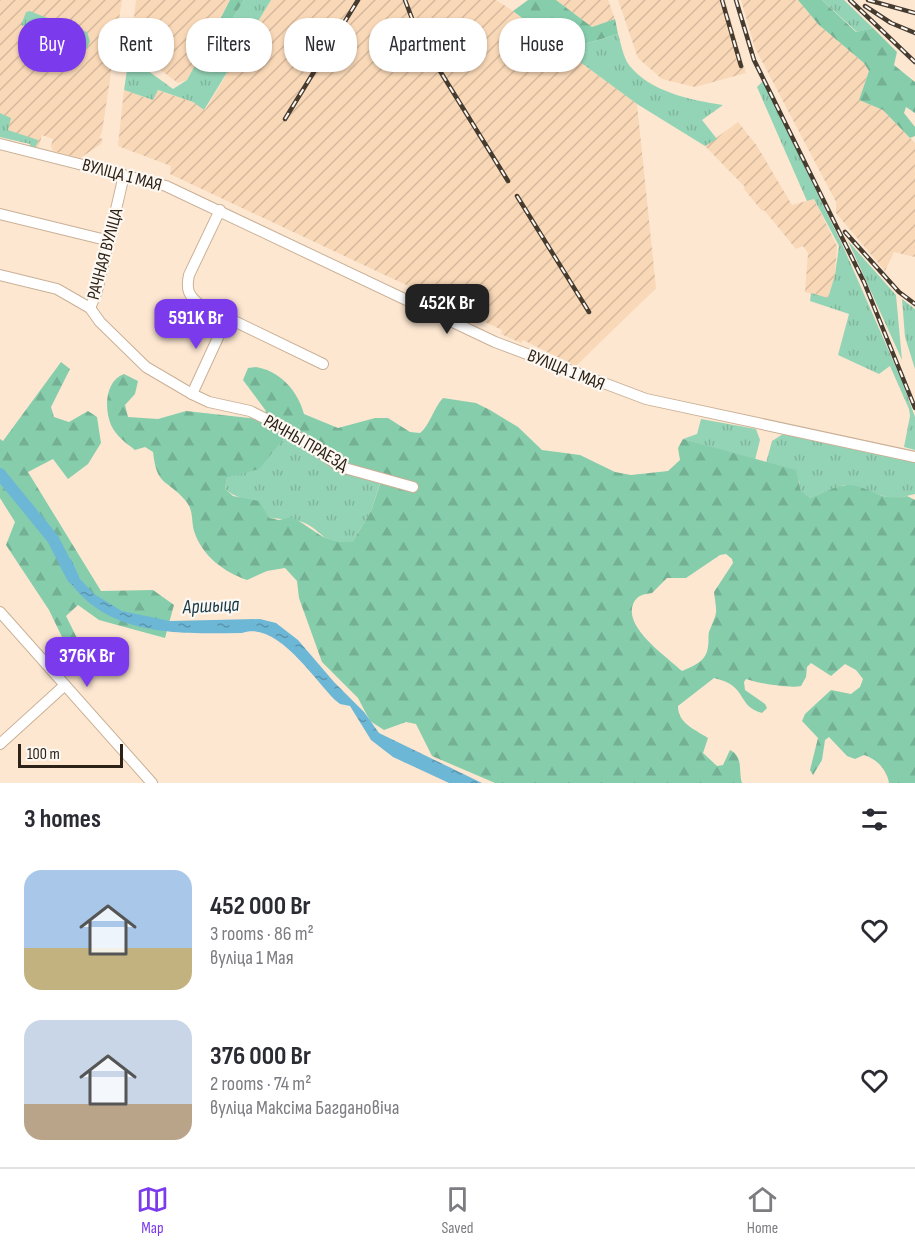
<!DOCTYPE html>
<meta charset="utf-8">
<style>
:root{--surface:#fff;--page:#f7f7f7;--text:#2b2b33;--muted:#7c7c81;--line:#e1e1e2;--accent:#7c3aed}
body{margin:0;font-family:"Sofia Sans Condensed",sans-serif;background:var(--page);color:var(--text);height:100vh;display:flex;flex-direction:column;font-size:22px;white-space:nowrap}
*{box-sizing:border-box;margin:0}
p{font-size:20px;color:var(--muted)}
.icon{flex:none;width:33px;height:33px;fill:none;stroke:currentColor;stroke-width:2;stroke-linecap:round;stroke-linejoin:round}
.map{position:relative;height:783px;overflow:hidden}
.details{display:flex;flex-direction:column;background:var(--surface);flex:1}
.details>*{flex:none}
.hud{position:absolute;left:18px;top:18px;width:600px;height:54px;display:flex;gap:12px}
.scale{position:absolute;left:18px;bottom:15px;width:105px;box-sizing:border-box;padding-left:6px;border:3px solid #2c2218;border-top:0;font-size:16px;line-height:21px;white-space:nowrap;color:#2c2218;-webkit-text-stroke:4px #fdf8f2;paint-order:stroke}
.price{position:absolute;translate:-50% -51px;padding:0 14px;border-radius:12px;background:var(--accent);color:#fff;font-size:20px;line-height:39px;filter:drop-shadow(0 2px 3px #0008)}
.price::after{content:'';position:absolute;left:50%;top:36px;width:18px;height:14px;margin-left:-9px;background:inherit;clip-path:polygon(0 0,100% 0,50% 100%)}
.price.current{background:#222;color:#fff}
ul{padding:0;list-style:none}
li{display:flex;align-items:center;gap:18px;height:150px;padding:0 24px}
li span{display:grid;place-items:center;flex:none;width:168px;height:120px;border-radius:18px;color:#555}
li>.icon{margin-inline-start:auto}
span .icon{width:72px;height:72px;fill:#fffc;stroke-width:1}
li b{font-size:26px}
h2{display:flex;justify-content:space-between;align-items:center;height:72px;padding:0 24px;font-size:26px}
.chip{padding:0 21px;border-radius:24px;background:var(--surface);box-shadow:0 2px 4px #0004;font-size:21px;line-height:54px}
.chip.current{background:var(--accent);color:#fff}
.tab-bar{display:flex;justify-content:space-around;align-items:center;height:84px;border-top:2px solid var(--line);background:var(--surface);font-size:16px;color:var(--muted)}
.tab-bar a{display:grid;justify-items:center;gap:3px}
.tab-bar .current{color:var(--accent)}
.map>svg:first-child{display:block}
.industrial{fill:url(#industrial-furrows)}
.grass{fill:url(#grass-tufts)}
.forest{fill:url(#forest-firs);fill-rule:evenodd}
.water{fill:url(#water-ripples)}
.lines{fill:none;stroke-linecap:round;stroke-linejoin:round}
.river{stroke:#6db7d6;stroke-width:12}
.minor-casing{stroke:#cab096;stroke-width:12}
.minor{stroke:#fff;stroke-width:10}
.rail-casing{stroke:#463b2f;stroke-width:4.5}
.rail{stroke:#fdf8f2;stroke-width:2;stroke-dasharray:7;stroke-linecap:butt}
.labels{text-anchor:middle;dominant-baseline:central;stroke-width:4.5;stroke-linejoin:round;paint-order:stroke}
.street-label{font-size:18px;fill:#2c2218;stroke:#fdf8f2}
.water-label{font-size:20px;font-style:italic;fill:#183a48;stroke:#fdf8f2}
</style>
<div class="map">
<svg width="915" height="783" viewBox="0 0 915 783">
<defs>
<pattern id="industrial-furrows" width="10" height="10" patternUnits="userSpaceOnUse" patternTransform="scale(1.5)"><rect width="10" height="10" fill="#f9d8b7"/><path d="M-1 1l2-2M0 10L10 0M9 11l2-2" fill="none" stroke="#d6b99d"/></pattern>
<pattern id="grass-tufts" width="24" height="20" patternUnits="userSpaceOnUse" patternTransform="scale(1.5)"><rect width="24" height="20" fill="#94d4b6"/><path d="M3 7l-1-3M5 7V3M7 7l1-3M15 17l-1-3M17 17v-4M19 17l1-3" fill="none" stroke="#80b69c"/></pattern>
<pattern id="forest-firs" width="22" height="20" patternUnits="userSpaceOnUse" patternTransform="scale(1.5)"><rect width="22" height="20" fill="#86cdac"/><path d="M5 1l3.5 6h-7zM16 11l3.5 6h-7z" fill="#74b093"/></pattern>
<pattern id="water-ripples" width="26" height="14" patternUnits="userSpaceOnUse" patternTransform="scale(1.5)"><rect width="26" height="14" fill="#6db7d6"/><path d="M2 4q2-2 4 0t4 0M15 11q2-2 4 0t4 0" fill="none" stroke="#5a94ad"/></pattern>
</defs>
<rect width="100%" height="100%" fill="#fde7d1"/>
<g class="industrial">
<path d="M 0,0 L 122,0 L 102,132 L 99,138 L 103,139 L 101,144 L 80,158 L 53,151 L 51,146 L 53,139 L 42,135 L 38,150 L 29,148 L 30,144 L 0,137 Z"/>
<path d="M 136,0 L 230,0 L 187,80 L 178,83 L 147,60 L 131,43 Z"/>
<path d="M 271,0 L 496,0 L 513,11 L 637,104 L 656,288 L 576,366 L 523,340 L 521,343 L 501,334 L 502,330 L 170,174 L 171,166 L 118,146 L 124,90 L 153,100 L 157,90 L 193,102 L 205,110 Z"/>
<path d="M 556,0 L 608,0 L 615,19 L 592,27 Z"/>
<path d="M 618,0 L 725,0 L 746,73 L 695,87 L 662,79 L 638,58 Z"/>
<path d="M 741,0 L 798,0 L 819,25 L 864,63 L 869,71 L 859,100 L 883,110 L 915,143 L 915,257 L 894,252 L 885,271 L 836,213 L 836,202 L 755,48 Z"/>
<path d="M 738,122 L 757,146 L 792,205 L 814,199 L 837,246 L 835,275 L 828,299 L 805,292 L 808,253 L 803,246 L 796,249 L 764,210 L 762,211 L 744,189 L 745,187 L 705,146 Z"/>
</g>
<g class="grass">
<path d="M 244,0 L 271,0 L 204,110 L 193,102 L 158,90 L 153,100 L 124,90 L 131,43 L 147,60 L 147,70 L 173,89 L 187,80 L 216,27 L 225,31 Z"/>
<path d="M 822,0 L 844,0 L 873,28 L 857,32 Z"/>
<path d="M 30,11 C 49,20 68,23 87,32 L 90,41 L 87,49 L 21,25 L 26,12 Z"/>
<path d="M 618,34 C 621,43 623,57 629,65 C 650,92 691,100 723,105 L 702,120 L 717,139 L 705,146 L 637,104 L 564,50 Z"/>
<path d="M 763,81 L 842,244 L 902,381 L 915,417 L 915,450 L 904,447 L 910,416 L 909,409 L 890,366 L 879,374 L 838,355 L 849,314 L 810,301 L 811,293 L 828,298 L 835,275 L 839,246 L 814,199 L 807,201 L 757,87 Z"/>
<path d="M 0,113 L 11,118 L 8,130 L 38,140 L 35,150 L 29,148 L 30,144 L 0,137 Z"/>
<path d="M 848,241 L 896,295 L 902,360 Z"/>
<path d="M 902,299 L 915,309 L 915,369 L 905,337 Z"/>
<path d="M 701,419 L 756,429 L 760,440 L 755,460 L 683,439 L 697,434 Z"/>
<path d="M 289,432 L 298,432 L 321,450 L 382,477 L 371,511 L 353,541 C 323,548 324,530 302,522 C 292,518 279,520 268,518 C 261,498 239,502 225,489 L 227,478 L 239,474 Z"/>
<path d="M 783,434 L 915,461 L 915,494 L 894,499 L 844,485 L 810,498 L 801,492 L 799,481 L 766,463 L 772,441 Z"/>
</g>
<g class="forest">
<path d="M 230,0 L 244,0 L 225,31 L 216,27 Z"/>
<path d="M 528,0 L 556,0 L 592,27 L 615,19 L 618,34 L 564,50 L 513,11 Z"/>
<path d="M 798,0 L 822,0 L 856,32 L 873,28 L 897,52 L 894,65 L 915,82 L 915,113 L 906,107 L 904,113 L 915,127 L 915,136 L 910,138 L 883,110 L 859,100 L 869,71 L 864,63 L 819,25 Z"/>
<path d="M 61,362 L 70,369 L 51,407 L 54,417 L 69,422 L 88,411 L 97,417 L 101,443 L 88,464 L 68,479 L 53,459 L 28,472 L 101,591 L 153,590 L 174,605 L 165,638 L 99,620 L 78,605 L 66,616 L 77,638 L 71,646 L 62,637 L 49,610 L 6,545 L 15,522 L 0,498 L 0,439 L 3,441 Z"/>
<path d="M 256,367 C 280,371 298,391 304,414 L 338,428 L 375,418 L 388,418 L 410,432 L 420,433 C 430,425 433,409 443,398 L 476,403 L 490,410 L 518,427 L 542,450 L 580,455 L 615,472 L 631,475 L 668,471 L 680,460 L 678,448 L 683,439 L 796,470 L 801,491 L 810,498 C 821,494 835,486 847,485 C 870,485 879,503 907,496 L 915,500 L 915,783 L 889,783 C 887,770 877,759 864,755 L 855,759 L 847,756 L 829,737 L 825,740 L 822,760 L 813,775 L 810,770 L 818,738 L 802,721 L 805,714 L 831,690 L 851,694 L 860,687 L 863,679 L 856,670 L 845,664 L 831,676 L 811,663 L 807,667 L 806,677 L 801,686 C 790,689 757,683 746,679 L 744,682 L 745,690 L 765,704 L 767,708 L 762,713 C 736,706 749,686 714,678 L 678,706 C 678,723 694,729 708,738 L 703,753 L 717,766 L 723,765 L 730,750 C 744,757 738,771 742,783 L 495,783 L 432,756 L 416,724 L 406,722 L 384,730 L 370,721 L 358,698 L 322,662 L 299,598 L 297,581 L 285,568 L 267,571 L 247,580 C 224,572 202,556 194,531 C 191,520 194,510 185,500 C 166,478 157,487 153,452 L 145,447 L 135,450 C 126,443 116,436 111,425 C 104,408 105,381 124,374 L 138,381 L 135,394 L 125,405 L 128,417 L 158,419 L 186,411 L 258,419 L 266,411 L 243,380 L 248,368 ZM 289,432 L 298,432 L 322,451 L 382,478 L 371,511 L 353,541 C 326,547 313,527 291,517 L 279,520 L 269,518 L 259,501 L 233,496 L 225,489 L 227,478 L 259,469 ZM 726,554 L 732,559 L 733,563 L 714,592 C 717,616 718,609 709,632 C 708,636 709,642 708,646 C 707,661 694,666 682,671 C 666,656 624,628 633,604 C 637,595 644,594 652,593 L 667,578 L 686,578 L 720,555 Z"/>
</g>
<path class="water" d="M 71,559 L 80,579 L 94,594 L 122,611 L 170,621 L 260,619 L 276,623 L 298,640 L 334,682 L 364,712 L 379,733 L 482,783 L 449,783 L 393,757 L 371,740 L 350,706 L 340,704 L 335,700 C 314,679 276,620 242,633 C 173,634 97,637 60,566 Z"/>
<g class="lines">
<path class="river" d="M 0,474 L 53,539 L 73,578"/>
<g class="minor-casing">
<g id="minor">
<path d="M 0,144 L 166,186 L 495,342 L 646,399 L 915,457"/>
<path d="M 220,210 L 189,275 C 186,289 188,295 199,304 L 323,364"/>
<path d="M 0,214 L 110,241"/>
<path d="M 0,275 L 57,289 L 90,308 L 97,291 L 124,175"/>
<path d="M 90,308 L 100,322 L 146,367 L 192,394 L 209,402 L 250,411 L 286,429 L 341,467 L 413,487"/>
<path d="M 192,394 L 227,318"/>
<path d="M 0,612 L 152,783"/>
<path d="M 0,744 L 65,685"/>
</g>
</g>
<use href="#minor" class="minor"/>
<g class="rail-casing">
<g id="rail">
<path d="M 405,0 L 419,37 L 508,181"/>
<path d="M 722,0 L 741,66"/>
<path d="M 736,0 L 754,60 L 864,282 L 915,408"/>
<path d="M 850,0 L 915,62"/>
<path d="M 868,0 L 915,13"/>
<path d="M 865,6 L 891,23 L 915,33"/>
<path d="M 285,119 L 358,0"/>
<path d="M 517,196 L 589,312"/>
<path d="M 845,232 L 899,292 L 915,304"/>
</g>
</g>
<use href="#rail" class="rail"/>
</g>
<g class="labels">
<g class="street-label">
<text transform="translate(122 175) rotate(15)">ВУЛІЦА 1 МАЯ</text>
<text transform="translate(105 254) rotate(-75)">РАЧНАЯ ВУЛІЦА</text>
<text transform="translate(566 370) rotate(22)">ВУЛІЦА 1 МАЯ</text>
<text transform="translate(306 443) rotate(30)">РАЧНЫ ПРАЕЗД</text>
</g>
<g class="water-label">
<text transform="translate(211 606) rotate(-3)">Аршыца</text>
</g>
</g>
</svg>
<div class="scale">100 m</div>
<b class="price current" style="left:447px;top:335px">452K Br</b>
<b class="price" style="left:196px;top:350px">591K Br</b>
<b class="price" style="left:87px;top:688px">376K Br</b>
<div class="hud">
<a class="chip current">Buy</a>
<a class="chip">Rent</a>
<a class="chip">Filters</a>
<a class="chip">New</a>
<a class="chip">Apartment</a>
<a class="chip">House</a>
</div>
</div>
<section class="details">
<h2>3 homes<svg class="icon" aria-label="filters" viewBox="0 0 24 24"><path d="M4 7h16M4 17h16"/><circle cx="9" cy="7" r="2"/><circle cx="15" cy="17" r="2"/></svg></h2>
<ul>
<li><span style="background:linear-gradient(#a9c7e8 65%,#c2b280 0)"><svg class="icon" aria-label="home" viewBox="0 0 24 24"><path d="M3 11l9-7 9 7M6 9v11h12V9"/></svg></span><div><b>452 000 Br</b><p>3 rooms · 86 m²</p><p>вуліца 1 Мая</p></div><svg class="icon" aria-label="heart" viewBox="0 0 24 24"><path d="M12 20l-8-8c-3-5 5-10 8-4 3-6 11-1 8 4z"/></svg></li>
<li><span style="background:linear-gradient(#c9d6e8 70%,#b9a48a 0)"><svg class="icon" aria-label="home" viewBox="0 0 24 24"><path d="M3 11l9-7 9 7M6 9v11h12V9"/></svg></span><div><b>376 000 Br</b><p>2 rooms · 74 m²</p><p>вуліца Максіма Багдановіча</p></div><svg class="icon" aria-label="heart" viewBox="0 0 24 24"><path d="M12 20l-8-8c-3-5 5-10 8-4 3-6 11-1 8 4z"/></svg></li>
</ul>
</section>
<nav class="tab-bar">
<a class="current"><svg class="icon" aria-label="map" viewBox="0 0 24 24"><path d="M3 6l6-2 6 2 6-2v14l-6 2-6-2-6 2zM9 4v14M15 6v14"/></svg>Map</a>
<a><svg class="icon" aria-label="saved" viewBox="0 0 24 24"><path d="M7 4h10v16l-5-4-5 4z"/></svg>Saved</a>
<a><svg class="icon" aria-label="home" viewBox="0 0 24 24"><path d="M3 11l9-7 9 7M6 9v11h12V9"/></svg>Home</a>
</nav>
